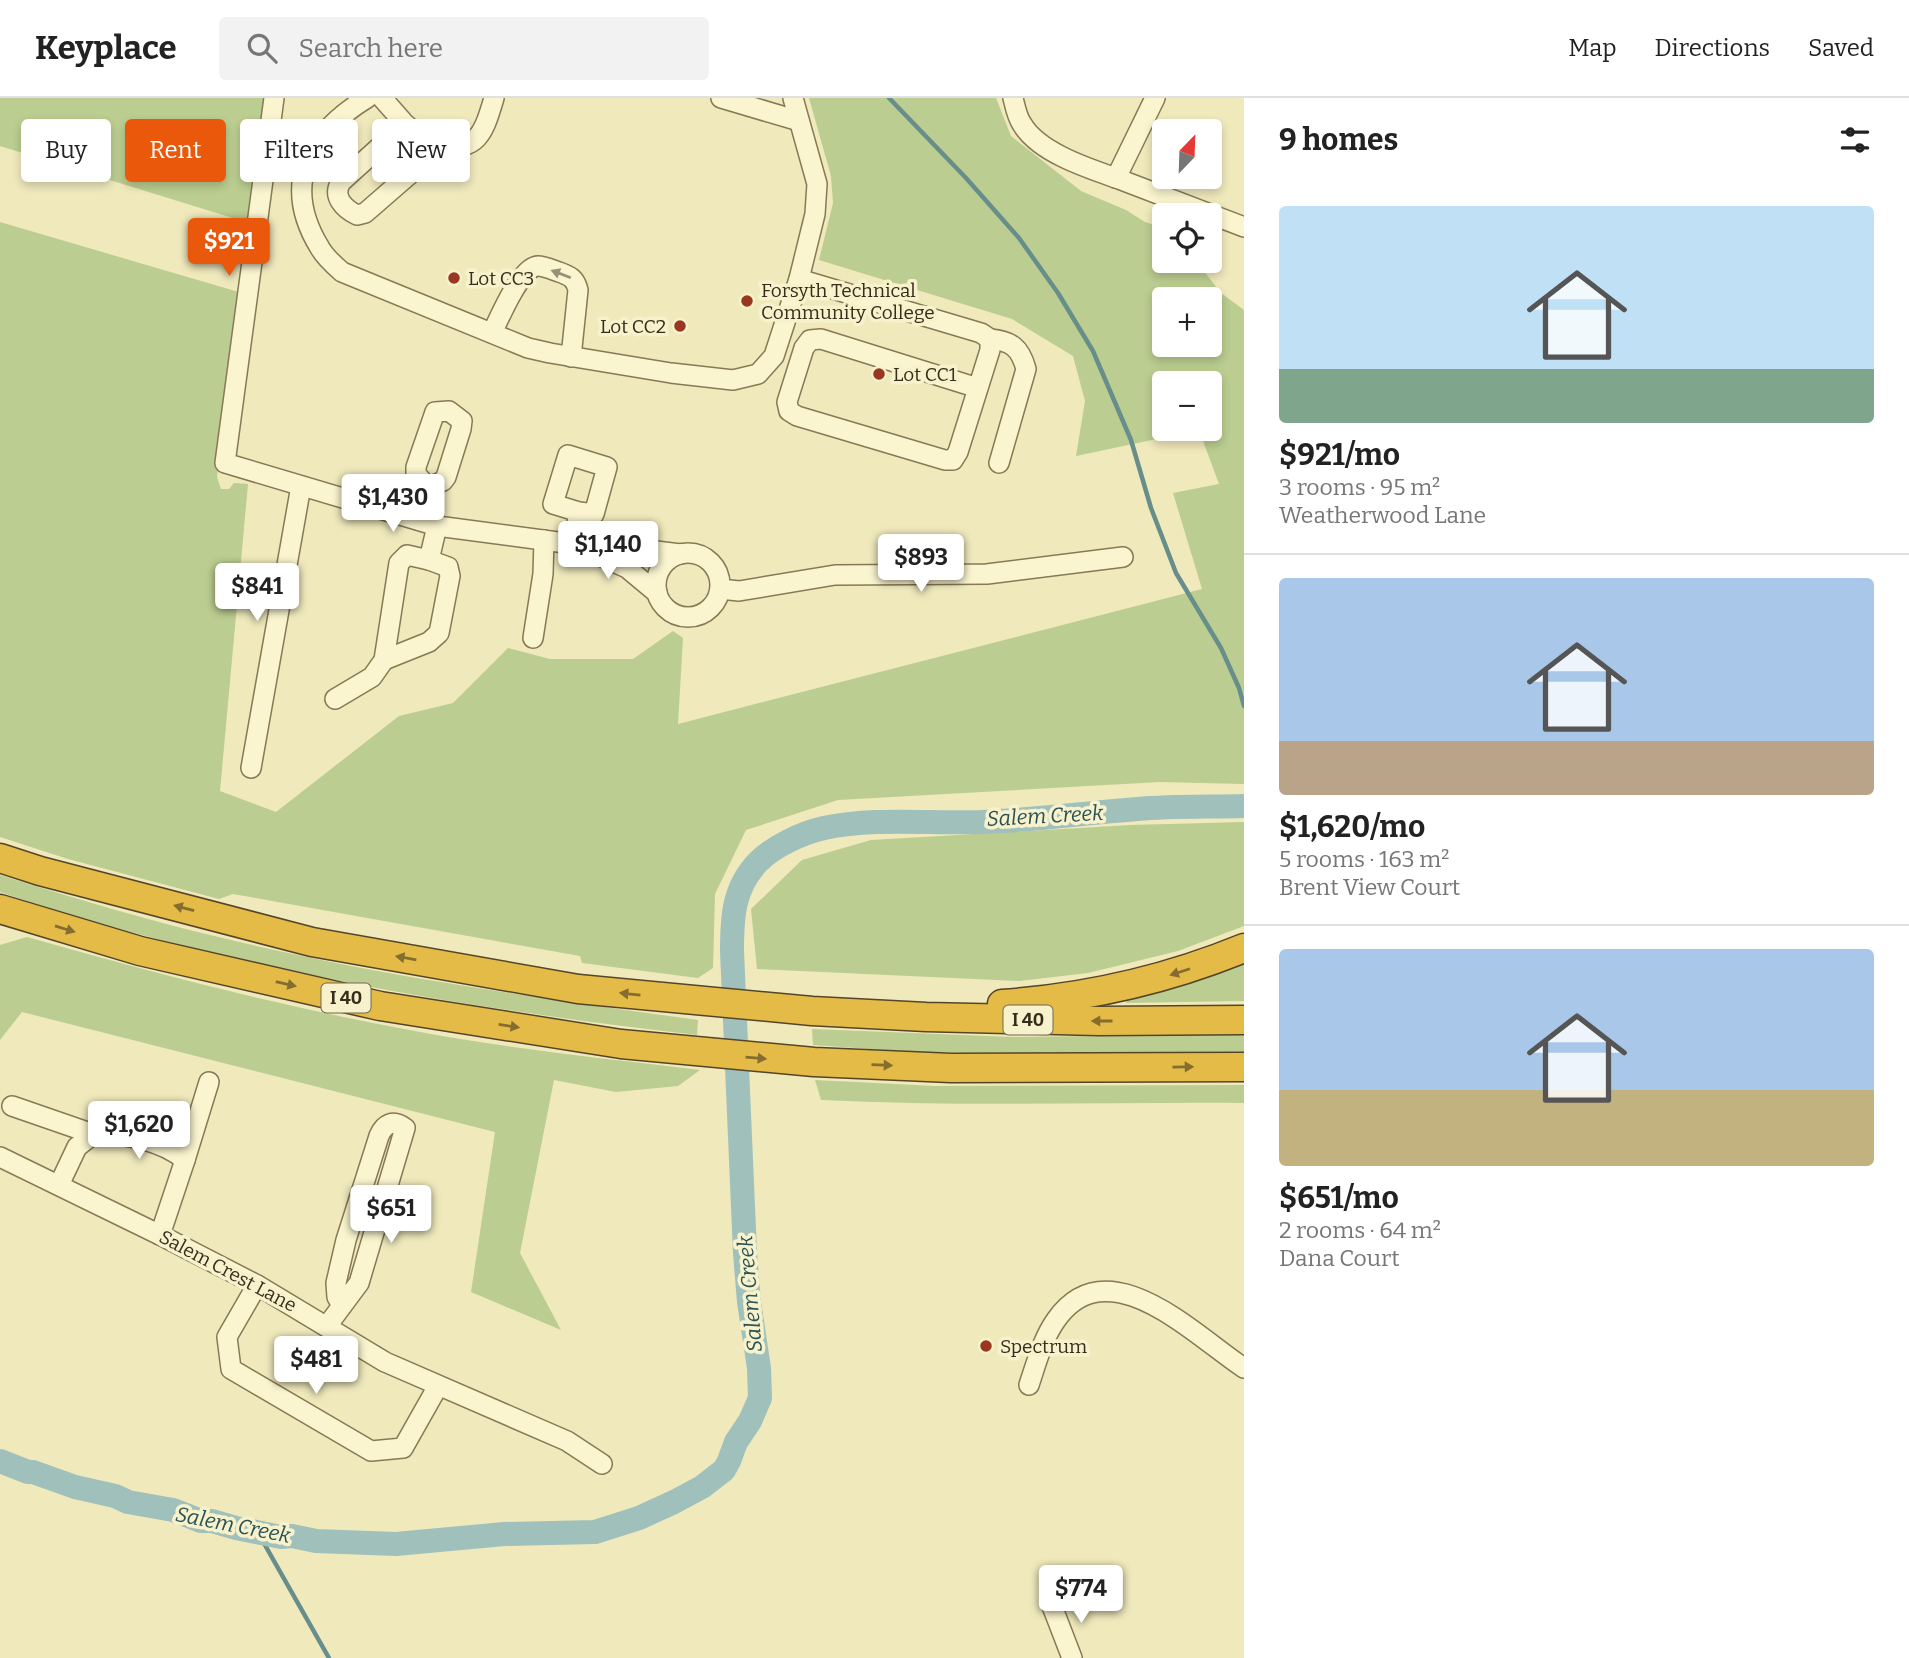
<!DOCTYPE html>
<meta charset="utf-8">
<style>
:root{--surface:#fff;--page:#f2f2f2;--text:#222;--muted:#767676;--line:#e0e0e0;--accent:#ea580c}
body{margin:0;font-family:Bitter,serif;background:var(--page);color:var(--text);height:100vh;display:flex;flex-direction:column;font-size:26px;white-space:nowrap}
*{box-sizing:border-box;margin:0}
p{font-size:23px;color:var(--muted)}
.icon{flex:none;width:38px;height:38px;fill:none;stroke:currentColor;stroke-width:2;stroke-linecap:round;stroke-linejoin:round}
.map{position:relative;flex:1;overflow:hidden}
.sheet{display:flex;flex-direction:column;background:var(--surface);width:665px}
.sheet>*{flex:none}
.top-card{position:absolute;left:21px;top:21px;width:665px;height:63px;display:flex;gap:14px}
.needle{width:46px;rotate:23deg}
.fabs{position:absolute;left:1152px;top:21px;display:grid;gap:14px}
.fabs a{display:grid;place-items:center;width:70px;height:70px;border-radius:7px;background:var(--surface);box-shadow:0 4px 10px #0003;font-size:35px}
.price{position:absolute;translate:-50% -60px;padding:0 16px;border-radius:7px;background:#fff;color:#222;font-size:23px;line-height:46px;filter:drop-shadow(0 2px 4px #0008)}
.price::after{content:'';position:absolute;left:50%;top:42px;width:21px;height:16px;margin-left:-10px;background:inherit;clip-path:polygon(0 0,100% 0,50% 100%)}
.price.current{background:var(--accent);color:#fff}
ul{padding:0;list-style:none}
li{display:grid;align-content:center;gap:14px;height:371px;padding:0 35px}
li+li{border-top:2px solid var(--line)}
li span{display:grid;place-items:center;height:217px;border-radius:7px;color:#555}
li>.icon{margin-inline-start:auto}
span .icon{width:126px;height:126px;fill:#fffc;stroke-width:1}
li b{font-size:30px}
h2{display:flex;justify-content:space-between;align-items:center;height:84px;padding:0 35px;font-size:30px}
.tag{padding:0 24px;border-radius:7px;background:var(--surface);box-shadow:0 4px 10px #0003;font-size:24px;line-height:63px}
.tag.current{background:var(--accent);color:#fff}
header{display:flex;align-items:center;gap:42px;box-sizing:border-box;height:98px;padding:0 35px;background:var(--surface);border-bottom:2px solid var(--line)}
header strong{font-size:33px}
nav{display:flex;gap:38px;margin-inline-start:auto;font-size:24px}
.search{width:490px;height:63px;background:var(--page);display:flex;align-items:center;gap:18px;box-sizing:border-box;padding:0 24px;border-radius:7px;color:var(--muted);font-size:26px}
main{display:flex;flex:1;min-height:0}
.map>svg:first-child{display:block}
.green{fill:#bbcd90;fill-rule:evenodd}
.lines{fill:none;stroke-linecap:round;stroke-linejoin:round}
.stream{stroke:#688e8b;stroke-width:4.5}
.river{stroke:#a0c0bc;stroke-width:24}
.minor-casing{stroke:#877955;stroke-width:22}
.highway-casing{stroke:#54452a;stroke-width:31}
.minor{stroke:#faf5cf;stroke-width:19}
.highway{stroke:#e4bb47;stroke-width:28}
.oneway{fill:#989175}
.oneway2{fill:#846d2f}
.poi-dot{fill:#993723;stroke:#f7f2cc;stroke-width:2.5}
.labels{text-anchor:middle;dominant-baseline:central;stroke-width:7;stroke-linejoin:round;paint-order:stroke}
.shield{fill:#f7f2cc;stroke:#706850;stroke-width:2}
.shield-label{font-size:18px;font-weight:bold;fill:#362d1b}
.poi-label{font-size:19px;fill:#362d1b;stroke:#f7f2cc;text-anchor:start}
.street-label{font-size:19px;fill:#362d1b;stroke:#f7f2cc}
.water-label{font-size:21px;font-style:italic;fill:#295156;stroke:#f7f2cc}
</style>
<header>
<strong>Keyplace</strong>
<div class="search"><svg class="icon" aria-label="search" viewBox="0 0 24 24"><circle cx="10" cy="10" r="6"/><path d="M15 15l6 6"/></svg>Search here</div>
<nav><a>Map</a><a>Directions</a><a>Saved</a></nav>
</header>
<main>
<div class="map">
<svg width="1244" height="1560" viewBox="0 0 1244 1560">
<rect width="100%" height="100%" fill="#efe9bc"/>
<g class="green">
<path d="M 0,0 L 268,0 L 252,126 L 0,48 Z"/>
<path d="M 809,0 L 996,0 L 1011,38 L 1081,93 L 1126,112 L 1145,124 L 1164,130 L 1164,163 L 1196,163 L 1221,195 L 1244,212 L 1244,686 L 1160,684 L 838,702 L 746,732 L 715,796 L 713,870 L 698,880 L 582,865 L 580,858 L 233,796 L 219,801 L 68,761 L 0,739 L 0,124 L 242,195 L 217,379 L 221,391 L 229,391 L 234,385 L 248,386 L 220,693 L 276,714 L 399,618 L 453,605 L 508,550 L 550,561 L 633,561 L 673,533 L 683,540 L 678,626 L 1202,491 L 1173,395 L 1219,386 L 1199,332 L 1076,358 L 1085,303 L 1073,258 L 1012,221 L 819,162 L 833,105 L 831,78 ZM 1164,201 L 1209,201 L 1209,247 L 1164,247 ZM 1164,285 L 1209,285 L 1209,331 L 1164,331 Z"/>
<path d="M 1244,724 L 1244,828 L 1178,853 L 1088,875 L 1019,883 L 757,871 L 751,811 L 802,762 L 871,742 L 1131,727 Z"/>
<path d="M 0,777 C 76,801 153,824 231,842 C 385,879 541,900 698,922 L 697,937 C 462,910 225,870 0,794 Z"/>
<path d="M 27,839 C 174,881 322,919 473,943 C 548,955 625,963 700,972 L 678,988 L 616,994 L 554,982 L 520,1155 L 561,1232 L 471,1194 L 495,1034 L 22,914 L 0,942 L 0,847 Z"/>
<path d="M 1244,859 L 1244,903 L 1126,905 L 1127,897 Z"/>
<path d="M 812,931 L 1013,939 L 1244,936 L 1244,954 L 1089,957 L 914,954 L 813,947 Z"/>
<path d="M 815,982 L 935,988 L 1244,987 L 1244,1005 C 1103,1004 962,1009 821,1002 Z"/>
</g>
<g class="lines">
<g class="stream">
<path d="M 889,0 L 966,80 L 1019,140 L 1058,195 L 1093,253 L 1131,342 L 1151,410 L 1176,475 L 1221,550 L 1239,590 L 1244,608"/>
<path d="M 257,1433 L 329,1560"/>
</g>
<path class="river" d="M 0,1363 L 28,1374 L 33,1374 L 75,1389 L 115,1398 L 128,1404 L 173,1412 L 201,1423 L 212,1423 L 236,1430 L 281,1439 L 292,1438 L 316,1443 L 396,1446 L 504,1436 L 595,1434 L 639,1420 L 674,1404 L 702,1389 L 724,1372 L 729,1363 L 736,1344 L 750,1323 L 760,1300 L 759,1270 L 749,1204 L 745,1155 L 732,853 C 732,820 733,790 758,764 C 774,748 802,735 824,730 C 875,719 931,726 983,724 C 1035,722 1086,715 1137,711 C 1173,708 1209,709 1244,708"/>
<g class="minor-casing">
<g id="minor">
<path d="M 274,0 L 225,365 L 437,428 L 573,446 L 627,470 L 657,495"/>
<path d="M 367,0 C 308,36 281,87 320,150 C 325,159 334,167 342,174 L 528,250 L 550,255 L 671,275 L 733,282 L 758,276 L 774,258 L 799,181 L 815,116 L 817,86 L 793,0"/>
<path d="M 382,0 L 405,26 L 430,46 L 431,53 L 426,62 L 365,115 L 357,117 C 343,110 332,98 341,84 L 405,26"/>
<path d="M 721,0 L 799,23"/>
<path d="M 1013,0 C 1015,8 1017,19 1022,26 C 1038,54 1087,70 1116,80"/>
<path d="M 1155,0 L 1116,80 L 1244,129"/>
<path d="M 430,46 C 475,55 482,42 494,0"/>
<path d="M 799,181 L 981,235 L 990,241 L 990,252 L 958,354 L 953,362 L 945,362 L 797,318 L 789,313 L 787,304 L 804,250 L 810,242 L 821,241 L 978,290"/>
<path d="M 492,235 C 499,221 521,168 538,168 C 544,168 553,172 559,174 C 570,178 575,180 578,192 L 571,259"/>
<path d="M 990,241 C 1011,243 1020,249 1026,271 L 999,365"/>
<path d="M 418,422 L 428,390 L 416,376 L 416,369 L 435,314 L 449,313 L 462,323 L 461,331 L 446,379 L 443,383 L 428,390"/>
<path d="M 584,444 L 680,456"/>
<path d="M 573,446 L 579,414 L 553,406 L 568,357 L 607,369 L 594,416 L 579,414"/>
<circle cx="688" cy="487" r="32"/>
<path d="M 720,491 L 739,493 L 835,477 L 987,476 L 1123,459"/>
<path d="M 533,540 L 543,476 L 544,442"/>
<path d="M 384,562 L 429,544 L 439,535 L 450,478 L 448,469 L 429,462"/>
<path d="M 335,601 L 372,579 L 384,562 L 399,465 L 407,457 L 429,462 L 437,428"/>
<path d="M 251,670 L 301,388"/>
<path d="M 12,1008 L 93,1036"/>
<path d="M 0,1059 L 160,1137 L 257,1187 L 385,1264 L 567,1343 L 602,1366"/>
<path d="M 185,1062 L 209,984"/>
<path d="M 59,1087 L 77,1049 L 96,1034 C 126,1037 161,1042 185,1062 L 160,1137"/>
<path d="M 257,1187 L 227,1239 L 231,1271 L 371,1353 L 403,1350 L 438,1288"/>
<path d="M 327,1228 L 359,1185 L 405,1030 C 393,1021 384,1026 379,1038 L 346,1142 L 336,1185 L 337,1199 L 342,1208"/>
<path d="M 1029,1287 C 1036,1266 1043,1240 1056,1222 C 1108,1148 1194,1237 1244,1270"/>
<path d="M 1052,1508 L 1072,1560"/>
</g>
</g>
<g class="highway-casing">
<g id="highway">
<path d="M 0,760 L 40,773 L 312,844 L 578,891 L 812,913 L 926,919 L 1099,923 L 1244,922"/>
<path d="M 0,811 L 140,853 L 380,908 L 621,946 L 814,964 L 951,970 L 1244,969"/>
<path d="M 1002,906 C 1086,900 1166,882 1244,850"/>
</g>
</g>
<use href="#minor" class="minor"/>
<use href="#highway" class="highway"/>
</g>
<defs><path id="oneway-solid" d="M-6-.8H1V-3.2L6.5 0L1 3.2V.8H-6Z" transform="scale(1.75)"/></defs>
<use class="oneway" href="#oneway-solid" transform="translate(561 176) rotate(-159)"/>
<g class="oneway2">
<use href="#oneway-solid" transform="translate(184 810) rotate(-165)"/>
<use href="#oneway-solid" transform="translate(65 831) rotate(17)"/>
<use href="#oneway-solid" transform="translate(406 860) rotate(-170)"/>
<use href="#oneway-solid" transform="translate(1180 874) rotate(162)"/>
<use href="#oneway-solid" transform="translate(286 886) rotate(13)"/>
<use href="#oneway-solid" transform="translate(630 896) rotate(-174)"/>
<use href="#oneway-solid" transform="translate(1102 923) rotate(180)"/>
<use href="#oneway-solid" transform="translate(509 928) rotate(9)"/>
<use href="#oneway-solid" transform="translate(756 960) rotate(5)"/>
<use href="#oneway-solid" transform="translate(882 967) rotate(2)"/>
<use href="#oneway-solid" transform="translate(1183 969) rotate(-1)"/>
</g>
<g class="poi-dot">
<circle cx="454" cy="180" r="7"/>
<circle cx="747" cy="203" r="7"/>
<circle cx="680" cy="228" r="7"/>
<circle cx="879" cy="276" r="7"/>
<circle cx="986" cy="1248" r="7"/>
</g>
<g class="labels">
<g class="shield">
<rect x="321.5" y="885.5" width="49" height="29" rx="5"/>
<rect x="1003.5" y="907.5" width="49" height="29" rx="5"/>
</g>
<g class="shield-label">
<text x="346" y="900">I 40</text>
<text x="1028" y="922">I 40</text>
</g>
<g class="poi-label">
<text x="468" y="180">Lot CC3</text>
<text x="761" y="192">Forsyth Technical<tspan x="761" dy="22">Community College</tspan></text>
<text x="666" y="228" text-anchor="end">Lot CC2</text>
<text x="893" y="276">Lot CC1</text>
<text x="1000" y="1248">Spectrum</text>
</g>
<g class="street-label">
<text transform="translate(228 1173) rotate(28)">Salem Crest Lane</text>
</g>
<g class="water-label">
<text transform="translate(1045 718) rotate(-3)">Salem Creek</text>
<text transform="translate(750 1196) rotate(-95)">Salem Creek</text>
<text transform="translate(233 1427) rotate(11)">Salem Creek</text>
</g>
</g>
</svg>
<div class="fabs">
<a><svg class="needle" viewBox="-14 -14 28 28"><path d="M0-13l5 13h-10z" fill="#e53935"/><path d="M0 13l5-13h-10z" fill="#767676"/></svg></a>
<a><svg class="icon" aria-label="locate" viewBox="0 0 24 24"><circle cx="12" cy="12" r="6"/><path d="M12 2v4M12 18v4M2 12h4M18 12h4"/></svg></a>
<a>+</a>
<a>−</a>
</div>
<b class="price current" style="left:229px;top:180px">$921</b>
<b class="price" style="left:393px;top:436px">$1,430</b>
<b class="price" style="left:608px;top:483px">$1,140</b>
<b class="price" style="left:921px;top:496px">$893</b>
<b class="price" style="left:257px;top:525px">$841</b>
<b class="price" style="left:139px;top:1063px">$1,620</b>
<b class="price" style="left:391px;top:1147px">$651</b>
<b class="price" style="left:316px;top:1298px">$481</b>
<b class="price" style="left:1081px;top:1527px">$774</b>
<div class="top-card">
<a class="tag">Buy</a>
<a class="tag current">Rent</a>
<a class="tag">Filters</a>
<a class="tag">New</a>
</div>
</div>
<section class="sheet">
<h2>9 homes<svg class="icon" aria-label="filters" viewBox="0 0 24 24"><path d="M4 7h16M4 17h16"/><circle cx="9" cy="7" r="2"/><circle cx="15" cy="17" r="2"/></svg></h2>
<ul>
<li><span style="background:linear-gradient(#bfe0f5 75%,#7fa58c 0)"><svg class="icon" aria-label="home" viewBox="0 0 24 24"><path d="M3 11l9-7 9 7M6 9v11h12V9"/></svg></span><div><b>$921/mo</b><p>3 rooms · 95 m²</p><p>Weatherwood Lane</p></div></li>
<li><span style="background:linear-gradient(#a9c7e8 75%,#b9a48a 0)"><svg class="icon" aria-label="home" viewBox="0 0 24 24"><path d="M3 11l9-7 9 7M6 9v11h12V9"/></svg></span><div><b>$1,620/mo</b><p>5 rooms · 163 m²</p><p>Brent View Court</p></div></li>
<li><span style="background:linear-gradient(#a9c7e8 65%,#c2b280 0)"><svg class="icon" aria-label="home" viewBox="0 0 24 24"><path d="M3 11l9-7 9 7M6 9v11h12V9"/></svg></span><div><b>$651/mo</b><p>2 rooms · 64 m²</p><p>Dana Court</p></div></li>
</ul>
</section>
</main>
